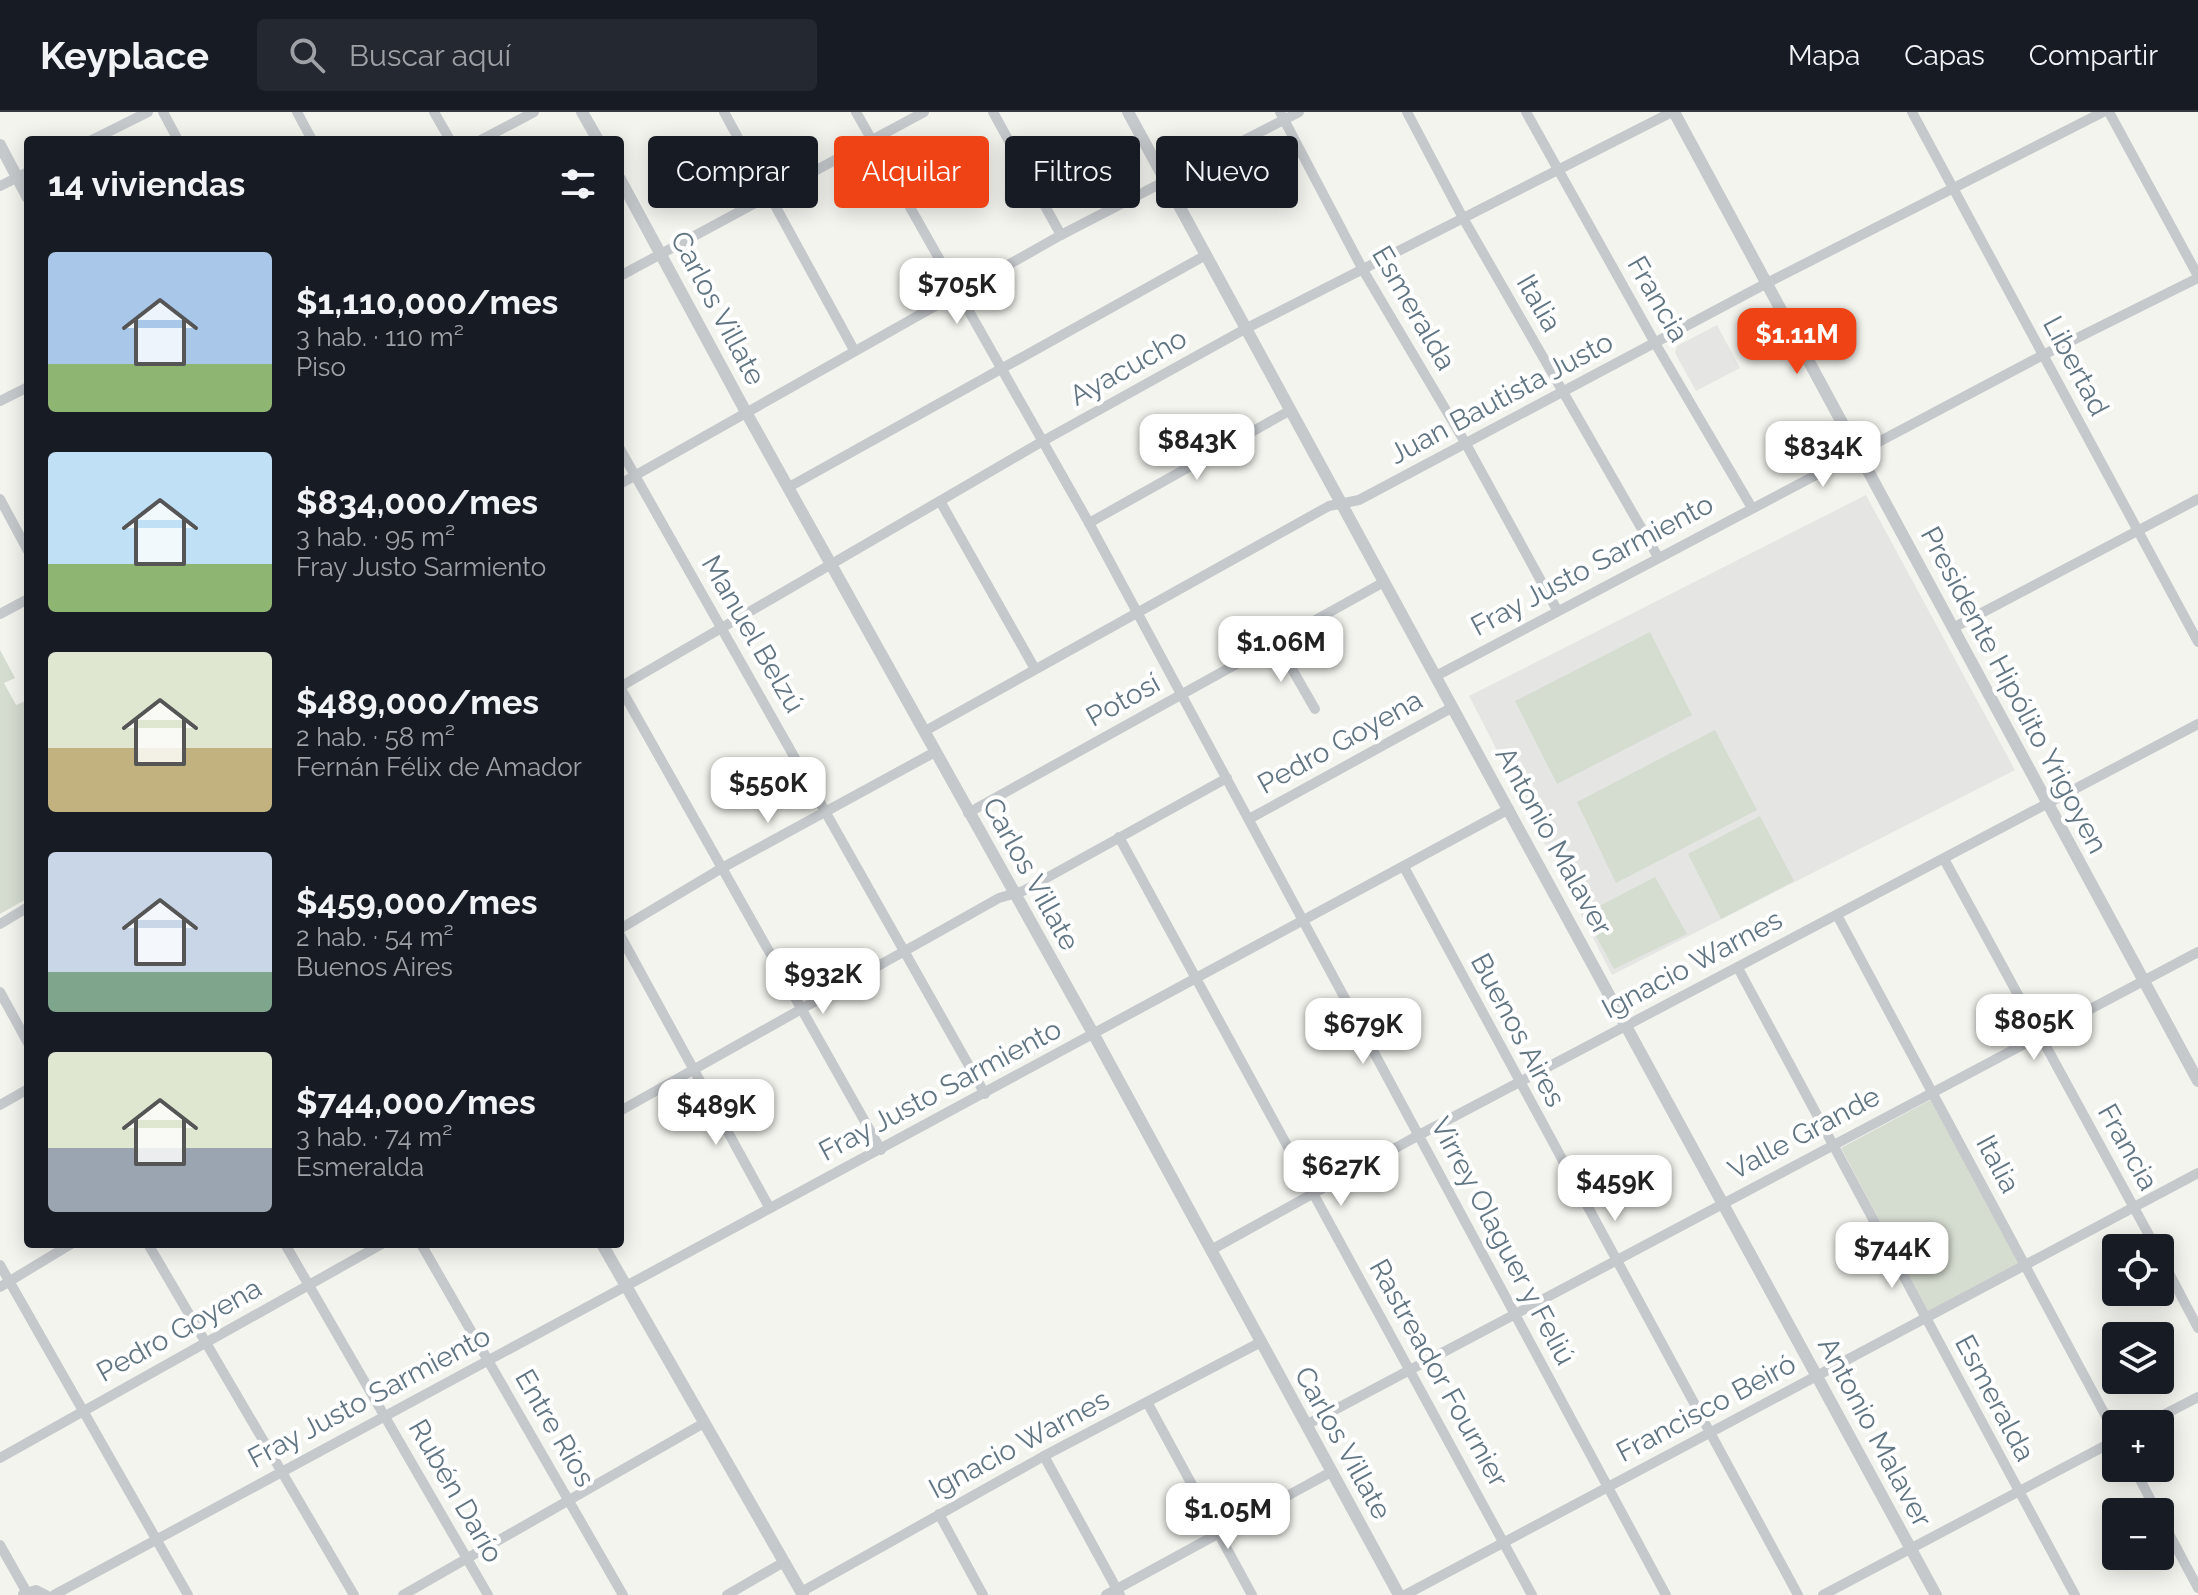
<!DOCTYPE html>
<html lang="es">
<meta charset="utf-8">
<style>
:root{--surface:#171b24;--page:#242831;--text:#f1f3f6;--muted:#9ea1a6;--line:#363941;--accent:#ef4215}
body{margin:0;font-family:Raleway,sans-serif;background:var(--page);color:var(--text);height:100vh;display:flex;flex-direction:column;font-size:30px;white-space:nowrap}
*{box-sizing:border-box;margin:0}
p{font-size:26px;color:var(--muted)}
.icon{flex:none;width:44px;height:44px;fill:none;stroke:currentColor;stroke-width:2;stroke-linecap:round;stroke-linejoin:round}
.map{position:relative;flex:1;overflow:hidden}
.details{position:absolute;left:24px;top:24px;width:600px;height:1112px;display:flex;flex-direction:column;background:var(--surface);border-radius:8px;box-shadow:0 4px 20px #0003}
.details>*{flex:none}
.guide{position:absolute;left:648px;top:24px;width:760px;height:72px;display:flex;gap:16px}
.buttons{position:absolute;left:2102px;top:1122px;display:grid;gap:16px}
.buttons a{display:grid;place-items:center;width:72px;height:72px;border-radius:8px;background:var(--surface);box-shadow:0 4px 20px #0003;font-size:40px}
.price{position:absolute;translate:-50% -68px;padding:0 18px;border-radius:16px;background:#fff;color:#222;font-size:26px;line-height:52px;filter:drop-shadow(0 2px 4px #0008)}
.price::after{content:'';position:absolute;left:50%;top:48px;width:24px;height:18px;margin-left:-12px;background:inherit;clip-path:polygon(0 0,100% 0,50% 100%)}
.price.on{background:var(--accent);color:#fff}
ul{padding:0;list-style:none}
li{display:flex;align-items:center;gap:24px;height:200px;padding:0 24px}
li span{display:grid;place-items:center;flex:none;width:224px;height:160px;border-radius:8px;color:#555}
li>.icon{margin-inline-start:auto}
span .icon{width:96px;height:96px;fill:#fffc;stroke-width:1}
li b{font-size:34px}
h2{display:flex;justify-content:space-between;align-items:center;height:96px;padding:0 24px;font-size:34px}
.tag{padding:0 28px;border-radius:8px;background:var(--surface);box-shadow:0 4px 20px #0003;font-size:28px;line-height:72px}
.tag.on{background:var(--accent);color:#fff}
header{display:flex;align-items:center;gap:48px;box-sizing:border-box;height:112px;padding:0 40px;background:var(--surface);border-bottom:2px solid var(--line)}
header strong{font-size:38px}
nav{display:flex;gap:44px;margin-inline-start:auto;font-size:28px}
.search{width:560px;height:72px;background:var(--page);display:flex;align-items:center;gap:20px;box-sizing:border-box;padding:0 28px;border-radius:8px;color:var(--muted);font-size:30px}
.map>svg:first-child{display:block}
.built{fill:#e5e6e3}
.green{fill:#d5dcd0}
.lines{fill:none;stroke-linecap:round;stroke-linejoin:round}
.minor{stroke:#c6c9cc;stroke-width:10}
.tertiary{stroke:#c6c9cc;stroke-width:12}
.labels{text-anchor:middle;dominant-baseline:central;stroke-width:8;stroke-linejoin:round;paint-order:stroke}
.street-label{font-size:28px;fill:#617583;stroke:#fff}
</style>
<header>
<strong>Keyplace</strong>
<div class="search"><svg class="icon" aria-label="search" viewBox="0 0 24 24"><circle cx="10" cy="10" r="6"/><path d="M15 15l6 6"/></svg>Buscar aquí</div>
<nav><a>Mapa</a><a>Capas</a><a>Compartir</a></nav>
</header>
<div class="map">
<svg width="2198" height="1483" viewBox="0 0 2198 1483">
<rect width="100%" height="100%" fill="#f4f4ef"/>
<g class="built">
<path d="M 1717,213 L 1740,256 L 1696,279 L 1675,241 L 1677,234 Z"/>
<path d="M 1866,383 L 2015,658 L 1612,863 L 1469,584 Z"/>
</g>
<g class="green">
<path d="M 1650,520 L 1692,603 L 1557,672 L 1515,589 Z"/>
<path d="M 0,538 L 15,566 L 4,571 L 16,593 L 28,588 L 28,786 L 0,802 Z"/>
<path d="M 1715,618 L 1757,698 L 1616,771 L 1577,690 Z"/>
<path d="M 1760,704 L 1794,769 L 1721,807 L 1688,742 Z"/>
<path d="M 1655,765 L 1687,822 L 1614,857 L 1584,802 Z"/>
<path d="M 1932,987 L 2019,1151 L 1928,1200 L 1841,1036 Z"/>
</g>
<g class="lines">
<g class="minor">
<path d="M 163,0 L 178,28"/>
<path d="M 297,0 L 312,28"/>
<path d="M 434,0 L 450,28"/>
<path d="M 724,0 L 854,238"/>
<path d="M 856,0 L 1089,411 L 1666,1483"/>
<path d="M 993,0 L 1061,123"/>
<path d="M 1280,0 L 1363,158 L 1466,332 L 1557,498"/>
<path d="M 1407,0 L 1463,106 L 1658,445"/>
<path d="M 1526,0 L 1655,231 L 1752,396"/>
<path d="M 1912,0 L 2198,530"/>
<path d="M 2109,0 L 2198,164"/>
<path d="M 92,28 L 148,0"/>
<path d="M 481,28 L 534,0"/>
<path d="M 0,74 L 28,60"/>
<path d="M 620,164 L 924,0"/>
<path d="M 0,289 L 28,275"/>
<path d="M 620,337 L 985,982"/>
<path d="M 620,372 L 1061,123 L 1299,0"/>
<path d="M 789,375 L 1206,143"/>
<path d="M 0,387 L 28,439"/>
<path d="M 940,389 L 1035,557"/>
<path d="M 1089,411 L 1289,299"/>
<path d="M 0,502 L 28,487"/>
<path d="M 1953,516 L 2198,387"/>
<path d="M 1277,531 L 1315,597"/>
<path d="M 1436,564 L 2043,243 L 2198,166"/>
<path d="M 620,575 L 1043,329 L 1245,217 L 1672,0"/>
<path d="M 620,575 L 881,1038"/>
<path d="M 925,619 L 1329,394 L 1359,388 L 1767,171 L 2103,0"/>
<path d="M 968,701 L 1384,470"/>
<path d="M 1249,707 L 1453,595"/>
<path d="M 1119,725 L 1532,1483"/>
<path d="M 1944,747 L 2156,1136"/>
<path d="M 1404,755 L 1798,1483"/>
<path d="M 1837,803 L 2116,1323"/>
<path d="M 0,812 L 28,795"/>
<path d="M 620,817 L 722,756 L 935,640"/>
<path d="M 620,823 L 769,1095"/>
<path d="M 1738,856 L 2075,1483"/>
<path d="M 0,880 L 28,931"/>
<path d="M 0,993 L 28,977"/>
<path d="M 620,999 L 999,786 L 1023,779 L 1227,666"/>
<path d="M 148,1132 L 354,1483"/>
<path d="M 285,1132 L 488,1483"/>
<path d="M 421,1132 L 623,1483"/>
<path d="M 1211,1138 L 1419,1023 L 2198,612"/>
<path d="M 2160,1144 L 2198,1216"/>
<path d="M 0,1153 L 188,1483"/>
<path d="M 0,1175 L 71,1132"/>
<path d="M 1147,1290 L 1252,1483"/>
<path d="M 2146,1312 L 2198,1285"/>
<path d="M 1306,1313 L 2198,840"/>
<path d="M 1044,1344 L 1120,1483"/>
<path d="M 0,1346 L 382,1132"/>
<path d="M 2134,1356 L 2157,1400"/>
<path d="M 939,1402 L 983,1483"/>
<path d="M 2160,1405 L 2198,1476"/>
<path d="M 0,1433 L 26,1479"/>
<path d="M 801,1480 L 1044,1344 L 1261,1230"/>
<path d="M 23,1482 L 36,1478 L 46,1483"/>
<path d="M 54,1483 L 1509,697"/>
<path d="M 403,1483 L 704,1311"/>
<path d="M 727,1483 L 784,1450"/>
<path d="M 1106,1483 L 1331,1360"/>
<path d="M 1405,1483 L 2198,1061"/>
<path d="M 1823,1483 L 2116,1328"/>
</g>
<g class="tertiary">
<path d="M 582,0 L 598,28"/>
<path d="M 1128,0 L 1936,1483"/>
<path d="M 1674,0 L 2198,969"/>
<path d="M 0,33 L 28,86"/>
<path d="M 620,67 L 747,302 L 1094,923 L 1399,1483"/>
<path d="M 602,1132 L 803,1483"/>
</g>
</g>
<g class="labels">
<g class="street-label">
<text transform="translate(1658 187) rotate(60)">Francia</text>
<text transform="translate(1539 191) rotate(60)">Italia</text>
<text transform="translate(718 196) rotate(62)">Carlos Villate</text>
<text transform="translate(1414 196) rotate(60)">Esmeralda</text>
<text transform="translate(2076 254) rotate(62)">Libertad</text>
<text transform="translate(1128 255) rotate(-29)">Ayacucho</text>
<text transform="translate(1501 286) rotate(-28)">Juan Bautista Justo</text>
<text transform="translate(1592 453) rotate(-28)">Fray Justo Sarmiento</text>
<text transform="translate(753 522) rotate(60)">Manuel Belzú</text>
<text transform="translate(2014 578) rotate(62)">Presidente Hipólito Yrigoyen</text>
<text transform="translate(1123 588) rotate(-29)">Potosí</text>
<text transform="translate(1340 630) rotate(-29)">Pedro Goyena</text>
<text transform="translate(1554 729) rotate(61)">Antonio Malaver</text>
<text transform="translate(1031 762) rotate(61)">Carlos Villate</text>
<text transform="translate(1692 852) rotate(-28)">Ignacio Warnes</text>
<text transform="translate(1518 918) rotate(62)">Buenos Aires</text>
<text transform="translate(940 978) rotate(-28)">Fray Justo Sarmiento</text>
<text transform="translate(1804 1021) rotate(-28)">Valle Grande</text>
<text transform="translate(2128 1035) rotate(61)">Francia</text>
<text transform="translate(1998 1052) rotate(62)">Italia</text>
<text transform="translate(1503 1129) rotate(62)">Virrey Olaguer y Feliú</text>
<text transform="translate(179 1218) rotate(-29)">Pedro Goyena</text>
<text transform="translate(1439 1261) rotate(61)">Rastreador Fournier</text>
<text transform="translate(369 1285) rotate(-28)">Fray Justo Sarmiento</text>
<text transform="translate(1995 1286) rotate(62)">Esmeralda</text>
<text transform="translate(1706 1296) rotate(-28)">Francisco Beiró</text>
<text transform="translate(555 1316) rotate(60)">Entre Ríos</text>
<text transform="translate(1875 1320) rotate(62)">Antonio Malaver</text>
<text transform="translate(1343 1331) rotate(61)">Carlos Villate</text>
<text transform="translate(1019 1332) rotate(-28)">Ignacio Warnes</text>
<text transform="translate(456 1379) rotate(60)">Rubén Darío</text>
</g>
</g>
</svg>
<div class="buttons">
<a><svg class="icon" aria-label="locate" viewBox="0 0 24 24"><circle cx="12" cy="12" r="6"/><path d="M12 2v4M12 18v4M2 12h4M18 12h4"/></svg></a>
<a><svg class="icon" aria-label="layers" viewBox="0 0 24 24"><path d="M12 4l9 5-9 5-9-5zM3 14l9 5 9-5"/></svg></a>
<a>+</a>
<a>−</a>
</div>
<b class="price" style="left:957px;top:214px">$705K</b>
<b class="price on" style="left:1797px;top:264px">$1.11M</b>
<b class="price" style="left:1197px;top:370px">$843K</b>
<b class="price" style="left:1823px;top:377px">$834K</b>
<b class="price" style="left:1281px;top:572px">$1.06M</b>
<b class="price" style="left:768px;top:713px">$550K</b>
<b class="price" style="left:823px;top:904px">$932K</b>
<b class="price" style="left:2034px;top:950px">$805K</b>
<b class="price" style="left:1363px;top:954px">$679K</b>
<b class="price" style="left:716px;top:1035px">$489K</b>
<b class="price" style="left:1341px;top:1096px">$627K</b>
<b class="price" style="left:1615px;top:1111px">$459K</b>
<b class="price" style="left:1892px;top:1178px">$744K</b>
<b class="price" style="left:1228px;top:1439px">$1.05M</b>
<div class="guide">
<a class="tag">Comprar</a>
<a class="tag on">Alquilar</a>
<a class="tag">Filtros</a>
<a class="tag">Nuevo</a>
</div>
<section class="details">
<h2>14 viviendas<svg class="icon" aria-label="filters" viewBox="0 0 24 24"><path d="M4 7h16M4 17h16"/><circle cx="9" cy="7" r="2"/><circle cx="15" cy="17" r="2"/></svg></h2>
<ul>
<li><span style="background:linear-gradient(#a9c7e8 70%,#8fb573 0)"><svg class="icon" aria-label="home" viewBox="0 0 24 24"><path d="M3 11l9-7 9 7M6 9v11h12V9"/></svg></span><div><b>$1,110,000/mes</b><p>3 hab. · 110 m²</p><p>Piso</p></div></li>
<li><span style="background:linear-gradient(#bfe0f5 70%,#8fb573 0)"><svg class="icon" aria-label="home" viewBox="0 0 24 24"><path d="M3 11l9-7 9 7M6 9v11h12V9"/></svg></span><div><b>$834,000/mes</b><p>3 hab. · 95 m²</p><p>Fray Justo Sarmiento</p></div></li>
<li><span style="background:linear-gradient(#dfe7d0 60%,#c2b280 0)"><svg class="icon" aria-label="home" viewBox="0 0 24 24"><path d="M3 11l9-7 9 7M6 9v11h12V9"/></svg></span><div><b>$489,000/mes</b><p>2 hab. · 58 m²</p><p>Fernán Félix de Amador</p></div></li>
<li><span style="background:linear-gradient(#c9d6e8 75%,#7fa58c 0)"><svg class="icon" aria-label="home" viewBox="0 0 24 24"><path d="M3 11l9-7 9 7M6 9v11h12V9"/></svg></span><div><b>$459,000/mes</b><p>2 hab. · 54 m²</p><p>Buenos Aires</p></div></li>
<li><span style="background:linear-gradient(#dfe7d0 60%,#9aa5b1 0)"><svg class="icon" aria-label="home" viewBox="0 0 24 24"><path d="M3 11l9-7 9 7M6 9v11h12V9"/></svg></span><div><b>$744,000/mes</b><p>3 hab. · 74 m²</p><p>Esmeralda</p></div></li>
</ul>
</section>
</div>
